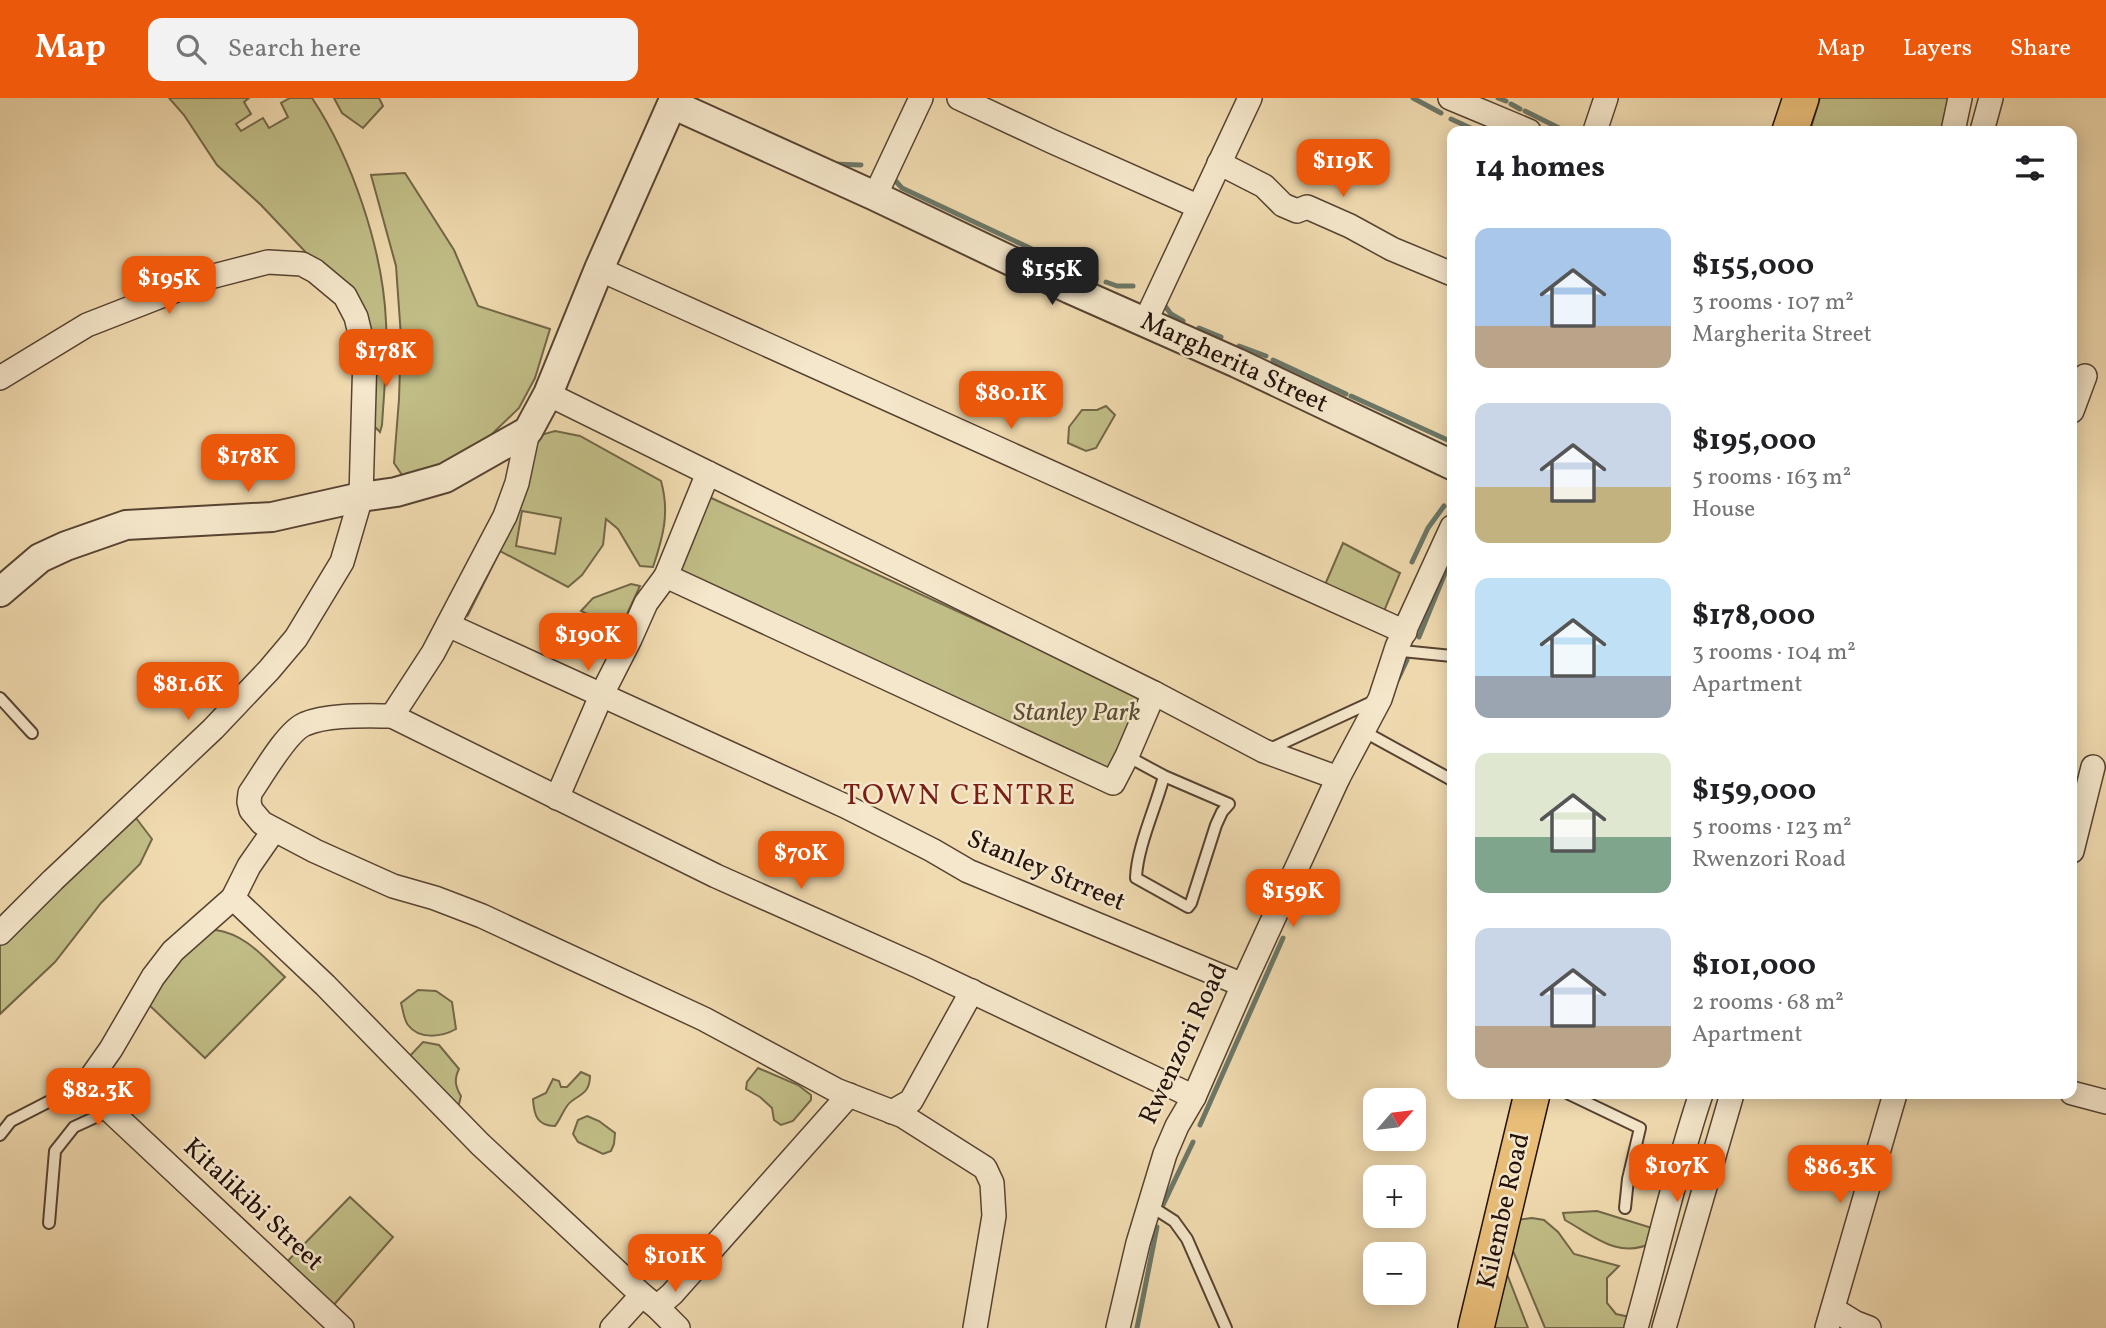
<!DOCTYPE html>
<meta charset="utf-8">
<style>
:root{--surface:#fff;--page:#f2f2f2;--text:#202124;--muted:#757577;--accent:#ea580c}
body{margin:0;font-family:Vollkorn,serif;background:var(--page);color:var(--text);height:100vh;display:flex;flex-direction:column;font-size:26px;white-space:nowrap}
*{box-sizing:border-box;margin:0}
p{font-size:23px;color:var(--muted)}
.icon{flex:none;width:38px;height:38px;fill:none;stroke:currentColor;stroke-width:2;stroke-linecap:round;stroke-linejoin:round}
.map{position:relative;flex:1;overflow:hidden}
.side{position:absolute;left:1447px;top:28px;width:630px;height:973px;display:flex;flex-direction:column;background:var(--surface);border-radius:14px;box-shadow:0 4px 18px #0003}
.side>*{flex:none}
.needle{width:46px;rotate:62deg}
.tools{position:absolute;left:1363px;top:990px;display:grid;gap:14px}
.tools a{display:grid;place-items:center;width:63px;height:63px;border-radius:14px;background:var(--surface);box-shadow:0 4px 18px #0003;font-size:35px}
.price{position:absolute;translate:-50% -60px;padding:0 16px;border-radius:14px;background:var(--accent);color:#fff;font-size:23px;line-height:46px;filter:drop-shadow(0 2px 4px #0008)}
.price::after{content:'';position:absolute;left:50%;top:42px;width:21px;height:16px;margin-left:-10px;background:inherit;clip-path:polygon(0 0,100% 0,50% 100%)}
.price.current{background:#222;color:#fff}
ul{padding:0;list-style:none}
li{display:flex;align-items:center;gap:21px;height:175px;padding:0 28px}
li span{display:grid;place-items:center;flex:none;width:196px;height:140px;border-radius:14px;color:#555}
li>.icon{margin-inline-start:auto}
span .icon{width:84px;height:84px;fill:#fffc;stroke-width:1}
li b{font-size:30px}
h2{display:flex;justify-content:space-between;align-items:center;height:84px;padding:0 28px;font-size:30px}
header{display:flex;align-items:center;gap:42px;box-sizing:border-box;height:98px;padding:0 35px;background:var(--accent);color:#fff}
header strong{font-size:33px}
nav{display:flex;gap:38px;margin-inline-start:auto;font-size:24px}
.search{width:490px;height:63px;background:var(--page);display:flex;align-items:center;gap:18px;box-sizing:border-box;padding:0 24px;border-radius:14px;color:var(--muted);font-size:26px}
.map>svg:first-child{display:block}
.green{fill:#c1bd86;stroke:#726748;stroke-width:2;fill-rule:evenodd}
.lines{fill:none;stroke-linecap:round;stroke-linejoin:round}
.stream{stroke:#6b7767;stroke-width:5}
.service-casing{stroke:#574332;stroke-width:14}
.minor-casing{stroke:#574332;stroke-width:26}
.tertiary-casing{stroke:#574332;stroke-width:32}
.primary-casing{stroke:#241109;stroke-width:38}
.service{stroke:#f5e7cb;stroke-width:10}
.minor{stroke:#f5e7cb;stroke-width:23}
.tertiary{stroke:#f5e7cb;stroke-width:28}
.primary{stroke:#e8bd78;stroke-width:35}
.labels{text-anchor:middle;dominant-baseline:central;stroke-width:5;stroke-linejoin:round;paint-order:stroke}
.street-label{font-size:26px;fill:#241109;stroke:#f5e7cb}
.park-label{font-size:26px;font-style:italic;fill:#5b4d35;stroke:#f5e7cb}
.quarter-label{font-size:30px;letter-spacing:2px;fill:#7a1f14;stroke:#f5e7cb}
</style>
<header>
<strong>Map</strong>
<div class="search"><svg class="icon" aria-label="search" viewBox="0 0 24 24"><circle cx="10" cy="10" r="6"/><path d="M15 15l6 6"/></svg>Search here</div>
<nav><a>Map</a><a>Layers</a><a>Share</a></nav>
</header>
<div class="map">
<svg width="2106" height="1230" viewBox="0 0 2106 1230">
<rect width="100%" height="100%" fill="#f0daaf"/>
<filter id="stains"><feTurbulence type="fractalNoise" baseFrequency=".00286" numOctaves="4"/><feColorMatrix values="0 0 0 0 .2 0 0 0 0 .09 0 0 0 0 .02 0 0 0 .5 -.17"/></filter>
<radialGradient id="worn" r=".72"><stop offset=".6" stop-color="#630" stop-opacity="0"/><stop offset="1" stop-color="#630" stop-opacity=".3"/></radialGradient>
<g class="green">
<path d="M 169,0 L 249,0 L 244,4 L 251,16 L 236,26 L 241,33 L 263,20 L 269,30 L 288,19 L 281,5 L 290,0 L 312,0 C 352,60 383,152 386,224 C 388,258 384,293 382,327 L 380,334 L 364,318 L 350,201 L 261,107 L 217,67 L 184,17 Z"/>
<path d="M 334,0 L 379,0 L 383,8 L 363,30 L 342,15 Z"/>
<path d="M 1820,0 L 1966,0 L 1955,33 L 1810,33 Z"/>
<path d="M 405,75 L 454,152 L 478,208 L 550,231 L 535,280 L 519,310 L 492,336 L 461,361 L 422,383 L 402,377 L 394,365 L 399,301 L 401,239 L 396,168 L 371,77 Z"/>
<path d="M 1106,308 L 1115,317 L 1096,350 L 1086,353 L 1068,345 L 1069,329 L 1082,312 L 1097,312 Z"/>
<path d="M 555,333 L 580,338 L 661,383 C 670,415 663,439 653,469 L 640,468 L 618,431 L 606,421 L 603,447 L 582,477 L 568,489 L 500,453 L 468,517 L 465,501 L 530,340 ZM 522,413 L 561,420 L 555,456 L 516,448 Z"/>
<path d="M 707,398 L 1146,600 L 1110,678 L 678,472 Z"/>
<path d="M 1343,445 L 1400,475 L 1382,518 L 1324,489 Z"/>
<path d="M 631,486 L 640,488 L 620,531 L 581,513 L 593,500 Z"/>
<path d="M 136,720 L 152,741 L 140,766 L 101,805 L 55,864 L 0,916 L 0,847 Z"/>
<path d="M 216,832 C 247,837 263,859 285,879 L 205,960 L 148,906 L 199,836 Z"/>
<path d="M 418,892 L 436,893 L 452,904 L 456,931 C 442,939 419,942 408,927 C 404,922 403,912 401,905 Z"/>
<path d="M 423,944 L 439,947 L 459,971 C 454,981 455,988 461,998 L 458,1010 L 406,962 Z"/>
<path d="M 758,970 L 798,987 L 811,997 L 811,1002 L 793,1023 L 781,1027 L 774,1022 L 772,1010 L 760,999 L 746,991 L 747,984 Z"/>
<path d="M 581,974 L 590,978 C 590,999 574,997 567,1008 C 562,1015 560,1022 555,1028 C 537,1028 534,1017 533,1001 L 546,995 L 553,981 L 559,983 L 561,989 L 567,989 Z"/>
<path d="M 587,1018 L 599,1023 L 615,1035 L 614,1046 L 611,1053 L 603,1056 L 578,1044 L 573,1036 L 578,1022 Z"/>
<path d="M 350,1099 L 393,1139 L 325,1217 L 275,1176 Z"/>
<path d="M 1597,1113 L 1652,1130 L 1654,1144 C 1619,1162 1595,1139 1565,1122 L 1563,1115 Z"/>
<path d="M 1532,1120 L 1544,1122 L 1558,1134 L 1574,1156 L 1619,1168 L 1607,1180 L 1607,1205 L 1616,1216 L 1639,1221 L 1634,1230 L 1545,1230 L 1508,1141 L 1516,1122 Z"/>
<path d="M 1507,1176 L 1528,1230 L 1490,1230 Z"/>
</g>
<g class="lines">
<g class="stream">
<path d="M 1413,0 L 1441,15"/>
<path d="M 1498,0 L 1506,3"/>
<path d="M 1511,6 L 1520,11"/>
<path d="M 1525,13 L 1563,32"/>
<path d="M 1451,21 L 1477,33"/>
<path d="M 833,66 L 861,67"/>
<path d="M 892,79 L 902,90 L 1066,167"/>
<path d="M 1072,171 L 1096,181"/>
<path d="M 1106,184 L 1117,188 L 1133,188"/>
<path d="M 1162,204 L 1171,216 L 1183,223"/>
<path d="M 1199,230 L 1221,239"/>
<path d="M 1239,248 L 1266,258"/>
<path d="M 1273,262 L 1346,296"/>
<path d="M 1351,298 L 1452,344"/>
<path d="M 1412,464 L 1428,430 L 1444,408"/>
<path d="M 1419,539 L 1452,458"/>
<path d="M 1398,581 L 1407,562"/>
<path d="M 1200,1027 L 1283,840"/>
<path d="M 1163,1107 L 1193,1044"/>
<path d="M 1137,1230 L 1157,1129"/>
</g>
<g class="service-casing">
<g id="service">
<path d="M 1397,549 L 1402,553 L 1452,558"/>
<path d="M 0,600 L 32,635"/>
<path d="M 1363,633 L 1452,682"/>
<path d="M 1268,652 L 1374,603"/>
<path d="M 1127,658 L 1164,678 C 1156,709 1137,749 1136,780 L 1188,809 L 1191,805 L 1216,727 L 1222,714 L 1229,706 L 1164,678"/>
<path d="M 1569,996 L 1640,1030 L 1628,1081 L 1625,1110"/>
<path d="M 0,1037 L 11,1023 L 48,1004 L 88,992"/>
<path d="M 1149,1107 L 1174,1123 L 1187,1141 L 1226,1230"/>
<path d="M 49,1125 L 55,1053 L 74,1029 L 111,1012"/>
</g>
</g>
<g class="minor-casing">
<g id="minor">
<path d="M 959,0 L 1051,43 L 1197,108"/>
<path d="M 1450,0 L 1529,33"/>
<path d="M 1595,33 L 1606,0"/>
<path d="M 1953,33 L 1960,0"/>
<path d="M 1982,33 L 1991,0"/>
<path d="M 1219,65 L 1264,88 L 1283,107 L 1297,113 L 1307,109 L 1350,128 L 1392,151 L 1452,176"/>
<path d="M 875,98 L 921,0"/>
<path d="M 599,171 L 1405,534"/>
<path d="M 1145,224 L 1250,0"/>
<path d="M 0,280 L 87,227 L 210,179 L 268,164 L 302,166 L 315,173 L 345,198 L 356,219 L 365,256 L 361,399 L 342,464 L 296,540 L 269,572 L 213,631 L 53,782 L 0,835"/>
<path d="M 548,296 L 1154,595 L 1264,653 L 1338,680"/>
<path d="M 2072,313 L 2085,278"/>
<path d="M 708,375 L 666,478 L 1113,685 L 1127,658 L 1154,595"/>
<path d="M 448,527 L 845,708 L 932,752 L 968,773 L 1243,887"/>
<path d="M 392,618 L 433,555 L 505,418 L 517,385 L 528,333"/>
<path d="M 557,700 L 601,598 L 630,541 L 646,505 L 666,478"/>
<path d="M 274,732 L 249,768 L 233,800 L 173,853 L 153,879 L 111,951 L 92,978 L 88,992 L 342,1230"/>
<path d="M 2072,753 L 2093,669"/>
<path d="M 233,800 L 325,887 L 480,1046 L 642,1197 L 657,1209 L 678,1230"/>
<path d="M 2072,995 L 2106,1004"/>
<path d="M 892,1014 L 911,1003 L 972,893"/>
<path d="M 657,1209 L 672,1196 L 849,997"/>
<path d="M 1833,1211 L 1856,1225 L 1869,1230"/>
<path d="M 612,1230 L 642,1197"/>
<path d="M 975,1230 L 994,1118 L 992,1085 L 985,1070 L 903,1018 L 836,992 L 704,921 L 482,818 L 435,800 L 393,788 L 315,753 L 262,725 L 251,712 L 249,704 L 250,695 C 262,678 287,633 305,626 C 328,616 367,618 392,618 L 716,778 L 920,869 L 1194,999"/>
<path d="M 1118,1230 L 1138,1145 L 1165,1056 L 1177,1028 L 1194,999 L 1243,887 L 1338,680 L 1380,601 L 1397,549 L 1452,429"/>
<path d="M 1636,1230 C 1658,1152 1675,1073 1701,996"/>
<path d="M 1664,1230 L 1732,996"/>
<path d="M 1827,1230 L 1895,996"/>
</g>
</g>
<g class="tertiary-casing">
<path id="tertiary" d="M 0,494 L 40,460 L 66,448 L 126,427 L 272,419 L 361,399 L 396,394 L 445,380 L 528,333 L 548,296 L 599,171 L 672,6 L 875,98 L 1070,191 L 1237,265 L 1452,367"/>
</g>
<g class="primary-casing">
<g id="primary">
<path d="M 1790,33 L 1801,0"/>
<path d="M 1476,1230 L 1532,996"/>
</g>
</g>
<use href="#service" class="service"/>
<use href="#minor" class="minor"/>
<use href="#tertiary" class="tertiary"/>
<use href="#primary" class="primary"/>
</g>
<g class="labels">
<g class="street-label">
<text transform="translate(1234 265) rotate(25)">Margherita Street</text>
<text transform="translate(1046 773) rotate(23)">Stanley Strreet</text>
<text transform="translate(1184 946) rotate(-65)">Rwenzori Road</text>
<text transform="translate(253 1107) rotate(43)">Kitalikibi Street</text>
<text transform="translate(1504 1113) rotate(-77)">Kilembe Road</text>
</g>
<g class="park-label">
<text x="1077" y="615">Stanley Park</text>
</g>
<g class="quarter-label">
<text x="960" y="698">TOWN CENTRE</text>
</g>
</g>
<rect width="100%" height="100%" filter="url(#stains)"/>
<rect width="100%" height="100%" fill="url(#worn)"/>
</svg>
<div class="tools">
<a><svg class="needle" viewBox="-14 -14 28 28"><path d="M0-13l5 13h-10z" fill="#e53935"/><path d="M0 13l5-13h-10z" fill="#757577"/></svg></a>
<a>+</a>
<a>−</a>
</div>
<b class="price" style="left:1343px;top:101px">$119K</b>
<b class="price current" style="left:1052px;top:209px">$155K</b>
<b class="price" style="left:169px;top:218px">$195K</b>
<b class="price" style="left:386px;top:291px">$178K</b>
<b class="price" style="left:1011px;top:333px">$80.1K</b>
<b class="price" style="left:248px;top:396px">$178K</b>
<b class="price" style="left:588px;top:575px">$190K</b>
<b class="price" style="left:188px;top:624px">$81.6K</b>
<b class="price" style="left:801px;top:793px">$70K</b>
<b class="price" style="left:1293px;top:831px">$159K</b>
<b class="price" style="left:98px;top:1030px">$82.3K</b>
<b class="price" style="left:1677px;top:1106px">$107K</b>
<b class="price" style="left:1840px;top:1107px">$86.3K</b>
<b class="price" style="left:675px;top:1196px">$101K</b>
<section class="side">
<h2>14 homes<svg class="icon" aria-label="filters" viewBox="0 0 24 24"><path d="M4 7h16M4 17h16"/><circle cx="9" cy="7" r="2"/><circle cx="15" cy="17" r="2"/></svg></h2>
<ul>
<li><span style="background:linear-gradient(#a9c7e8 70%,#b9a48a 0)"><svg class="icon" aria-label="home" viewBox="0 0 24 24"><path d="M3 11l9-7 9 7M6 9v11h12V9"/></svg></span><div><b>$155,000</b><p>3 rooms · 107 m²</p><p>Margherita Street</p></div></li>
<li><span style="background:linear-gradient(#c9d6e8 60%,#c2b280 0)"><svg class="icon" aria-label="home" viewBox="0 0 24 24"><path d="M3 11l9-7 9 7M6 9v11h12V9"/></svg></span><div><b>$195,000</b><p>5 rooms · 163 m²</p><p>House</p></div></li>
<li><span style="background:linear-gradient(#bfe0f5 70%,#9aa5b1 0)"><svg class="icon" aria-label="home" viewBox="0 0 24 24"><path d="M3 11l9-7 9 7M6 9v11h12V9"/></svg></span><div><b>$178,000</b><p>3 rooms · 104 m²</p><p>Apartment</p></div></li>
<li><span style="background:linear-gradient(#dfe7d0 60%,#7fa58c 0)"><svg class="icon" aria-label="home" viewBox="0 0 24 24"><path d="M3 11l9-7 9 7M6 9v11h12V9"/></svg></span><div><b>$159,000</b><p>5 rooms · 123 m²</p><p>Rwenzori Road</p></div></li>
<li><span style="background:linear-gradient(#c9d6e8 70%,#b9a48a 0)"><svg class="icon" aria-label="home" viewBox="0 0 24 24"><path d="M3 11l9-7 9 7M6 9v11h12V9"/></svg></span><div><b>$101,000</b><p>2 rooms · 68 m²</p><p>Apartment</p></div></li>
</ul>
</section>
</div>
